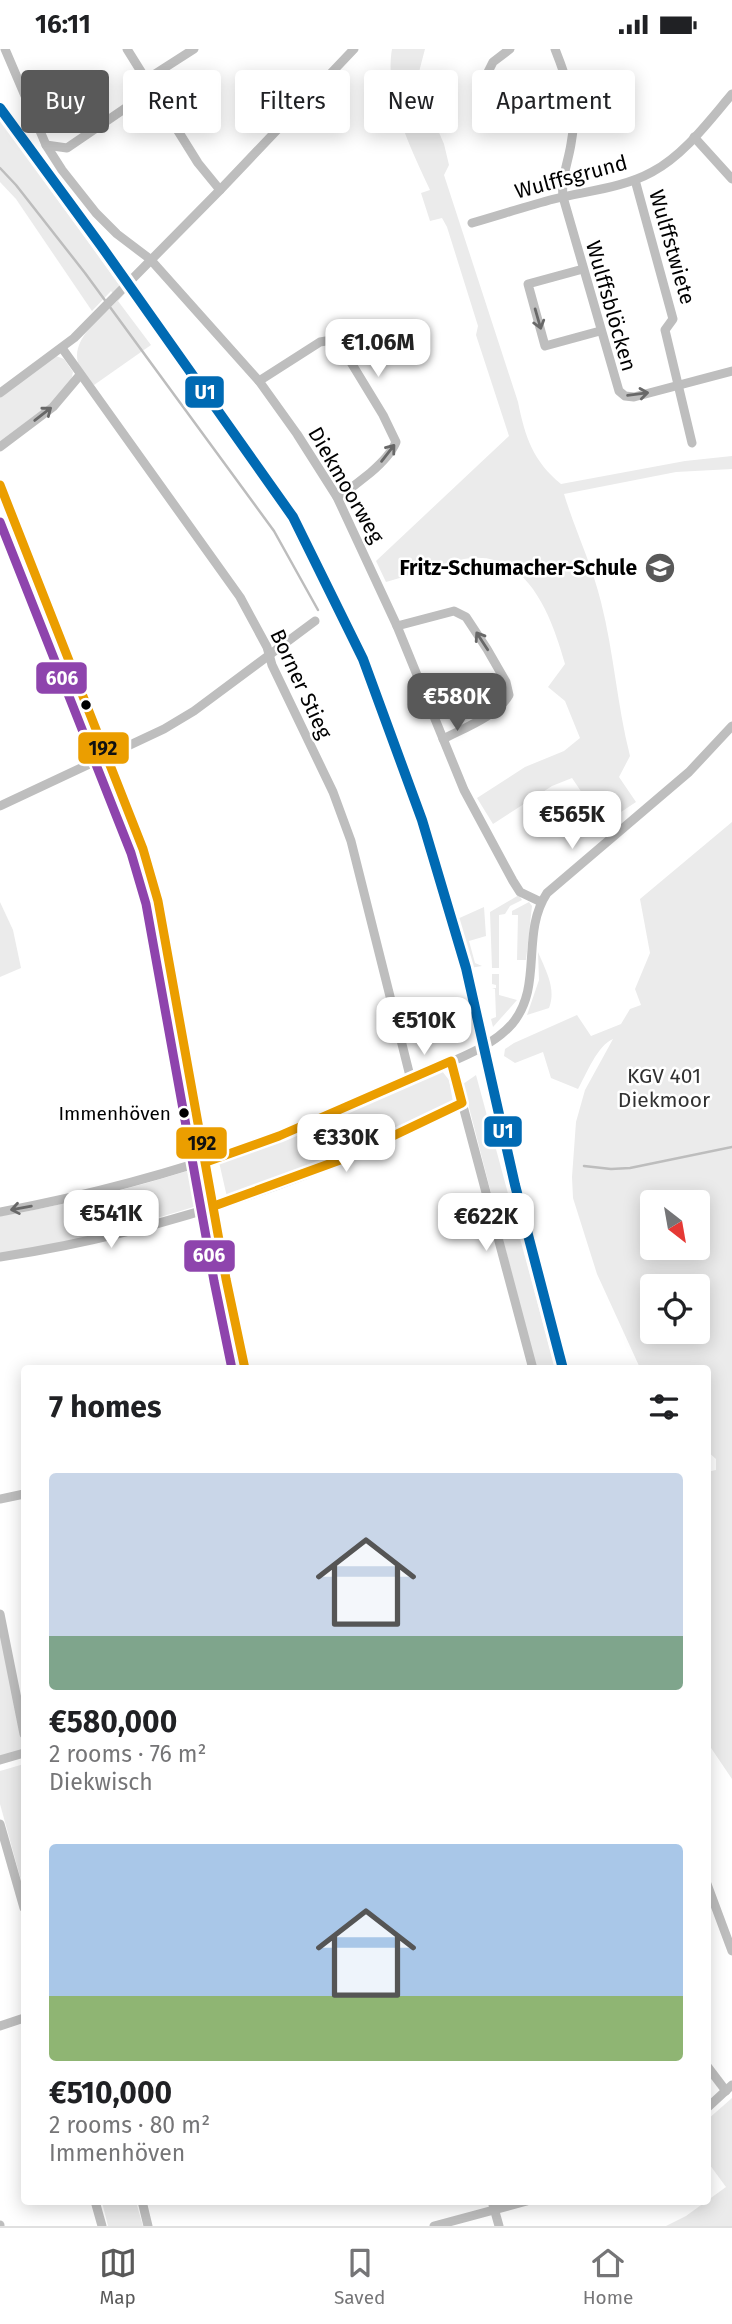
<!DOCTYPE html>
<meta charset="utf-8">
<style>
:root{--surface:#fff;--page:#f6f6f6;--text:#202124;--muted:#757577;--line:#e0e0e0;--accent:#595959}
body{margin:0;font-family:"Fira Sans",sans-serif;background:var(--page);color:var(--text);height:100vh;display:flex;flex-direction:column;font-size:26px;white-space:nowrap}
*{box-sizing:border-box;margin:0}
p{font-size:23px;color:var(--muted)}
.icon{flex:none;width:38px;height:38px;fill:none;stroke:currentColor;stroke-width:2;stroke-linecap:round;stroke-linejoin:round}
.map{position:relative;flex:1;overflow:hidden}
.details{position:absolute;left:21px;top:1316px;width:690px;height:840px;display:flex;flex-direction:column;background:var(--surface);border-radius:7px;box-shadow:0 4px 18px #0003}
.details>*{flex:none}
.hud{position:absolute;left:21px;top:21px;width:691px;height:63px;display:flex;gap:14px}
.needle{width:46px;rotate:149deg}
.buttons{position:absolute;left:640px;top:1141px;display:grid;gap:14px}
.buttons a{display:grid;place-items:center;width:70px;height:70px;border-radius:7px;background:var(--surface);box-shadow:0 4px 18px #0003;font-size:35px}
.price{position:absolute;translate:-50% -60px;padding:0 16px;border-radius:14px;background:#fff;color:#222;font-size:23px;line-height:46px;filter:drop-shadow(0 2px 4px #0008)}
.price::after{content:'';position:absolute;left:50%;top:42px;width:21px;height:16px;margin-left:-10px;background:inherit;clip-path:polygon(0 0,100% 0,50% 100%)}
.price.on{background:var(--accent);color:#fff}
ul{padding:0;list-style:none}
li{display:grid;align-content:center;gap:14px;height:371px;padding:0 28px}
li span{display:grid;place-items:center;height:217px;border-radius:7px;color:#555}
li>.icon{margin-inline-start:auto}
span .icon{width:126px;height:126px;fill:#fffc;stroke-width:1}
li b{font-size:30px}
h2{display:flex;justify-content:space-between;align-items:center;height:84px;padding:0 28px;font-size:30px}
.pill{padding:0 24px;border-radius:7px;background:var(--surface);box-shadow:0 4px 18px #0003;font-size:24px;line-height:63px}
.pill.on{background:var(--accent);color:#fff}
.status{display:flex;justify-content:space-between;align-items:center;height:49px;padding:0 35px;background:var(--surface);direction:ltr}
.status svg{height:19px;fill:currentColor}
.menu{display:flex;justify-content:space-around;align-items:center;height:98px;border-top:2px solid var(--line);background:var(--surface);font-size:19px;color:var(--muted)}
.menu a{display:grid;justify-items:center;gap:4px}
.menu .on{color:var(--accent)}
.map>svg:first-child{display:block}
.green{fill:#ebebeb;fill-rule:evenodd}
.lines{fill:none;stroke-linecap:round;stroke-linejoin:round}
.stream{stroke:#bdbdbd;stroke-width:2.5}
.minor{stroke:#bebebe;stroke-width:9}
.bus-1-casing{stroke:#fff;stroke-width:14}
.bus-2-casing{stroke:#fff;stroke-width:14}
.bus-1{stroke:#eb9e00;stroke-width:9}
.bus-2{stroke:#8e44ad;stroke-width:9}
.metro-1-casing{stroke:#fff;stroke-width:16}
.metro-1{stroke:#006ab3;stroke-width:10}
.oneway{stroke:#686868}
.bus-dot{fill:#000;stroke:#fff;stroke-width:2.5}
.labels{text-anchor:middle;dominant-baseline:central;stroke-width:5;stroke-linejoin:round;paint-order:stroke}
.bus-label{font-size:19px;fill:#000;stroke:#fff;text-anchor:end}
.street-label{font-size:21px;fill:#000;stroke:#fff}
.poi-label{font-size:21px;font-weight:bold;fill:#000;stroke:#fff;text-anchor:end}
.park-label{font-size:21px;fill:#313131;stroke:#fff}
.line-badge{stroke:#fff;stroke-width:2.5}
.badge-label{font-size:19px;text-anchor:middle;font-weight:bold;fill:#fff}
.pale-badge-label{font-size:19px;text-anchor:middle;font-weight:bold;fill:#111}
</style>
<div class="status"><b>16:11</b><svg viewBox="0 0 49 12"><path d="M0 12V9h3v3zM5 12V6h3v6zM10 12V3h3v9zM15 12V0h3v12zM26 1h20v11H26zM47 4h2v5h-2z"/></svg></div>
<div class="map">
<svg width="732" height="2177" viewBox="0 0 732 2177">
<rect width="100%" height="100%" fill="#fff"/>
<g class="green">
<path d="M 392,0 L 425,0 L 419,23 L 431,65 L 444,95 L 449,116 L 444,126 L 518,353 C 525,388 533,412 561,435 L 685,412 L 732,407 L 732,420 L 676,423 L 564,445 C 575,481 592,516 601,553 C 614,604 617,656 630,707 L 619,728 L 636,753 L 603,775 L 572,729 L 552,737 L 493,775 L 477,749 L 525,718 L 564,702 L 580,689 L 565,652 L 548,638 L 565,615 C 551,566 527,499 464,510 C 438,515 411,526 386,533 L 376,512 L 509,387 L 476,286 L 478,277 L 447,178 L 442,169 L 430,172 L 421,144 L 430,141 C 411,99 384,47 392,0 Z"/>
<path d="M 0,71 L 125,244 L 118,252 L 151,296 L 94,336 C 89,330 81,322 78,314 C 71,289 103,267 118,251 L 111,242 L 92,262 L 16,150 L 0,133 Z"/>
<path d="M 56,307 L 64,310 L 73,323 C 71,348 20,379 0,394 L 0,348 Z"/>
<path d="M 732,773 L 732,1730 L 707,1693 L 707,1423 L 716,1421 L 716,1410 L 707,1402 L 707,1320 L 640,1319 L 597,1225 L 573,1149 L 572,1128 L 576,1073 L 585,1041 L 613,990 C 597,997 587,1024 578,1040 L 551,1029 L 543,1003 L 515,1014 L 504,1007 L 505,1000 L 514,994 L 577,966 L 591,987 L 621,975 L 630,960 L 641,956 L 635,940 L 650,904 L 640,850 ZM 653,1153 L 698,1153 L 698,1199 L 653,1199 ZM 653,1237 L 698,1237 L 698,1283 L 653,1283 Z"/>
<path d="M 519,846 L 522,851 L 510,857 L 505,865 L 499,866 L 499,919 L 492,919 L 490,863 Z"/>
<path d="M 0,853 L 13,881 L 21,919 L 0,928 Z"/>
<path d="M 529,853 L 532,857 L 526,911 L 517,911 L 518,866 L 512,866 L 512,862 Z"/>
<path d="M 484,858 L 486,887 L 469,892 L 475,914 L 482,917 L 470,919 L 455,871 Z"/>
<path d="M 538,903 C 545,920 557,940 549,959 L 527,966 L 539,931 Z"/>
<path d="M 492,925 L 499,925 L 499,946 L 517,951 L 493,978 L 491,970 L 496,968 L 495,940 L 492,939 L 496,939 L 496,936 L 492,935 Z"/>
<path d="M 442,1022 L 449,1031 L 453,1053 L 343,1104 L 227,1148 L 219,1113 L 293,1088 Z"/>
<path d="M 476,1026 L 555,1319 L 536,1319 L 463,1035 Z"/>
<path d="M 194,1120 L 200,1156 C 135,1176 67,1195 0,1205 L 0,1167 C 66,1156 130,1140 194,1120 Z"/>
<path d="M 0,1577 L 24,1696 L 24,1701 L 0,1707 Z"/>
<path d="M 24,1715 L 24,1842 L 0,1755 L 0,1722 Z"/>
<path d="M 732,2049 L 732,2177 L 666,2177 L 686,2167 L 726,2138 L 707,2112 L 707,2071 Z"/>
<path d="M 102,2153 L 136,2153 L 143,2177 L 108,2177 Z"/>
</g>
<g class="lines">
<g class="stream">
<path d="M 0,119 L 16,136 L 85,224 L 274,482 L 318,561"/>
<path d="M 584,1117 L 611,1120 L 630,1119 L 732,1098"/>
</g>
<g class="minor">
<path d="M 5,0 L 46,96 L 62,121 L 96,164 L 117,185 L 150,210 L 259,332 L 297,385 L 337,448 L 397,577 L 464,741 L 513,832 L 520,843 L 541,853"/>
<path d="M 127,0 L 198,114 L 220,141"/>
<path d="M 555,0 C 567,30 578,62 571,95 C 568,114 561,129 563,148 L 619,342 L 625,347 L 634,348 L 732,322"/>
<path d="M 487,25 L 493,13 L 510,0"/>
<path d="M 694,88 L 732,130"/>
<path d="M 46,96 L 67,99 L 152,41 L 155,25 L 194,0"/>
<path d="M 635,131 L 673,270 L 665,281 L 692,394"/>
<path d="M 472,174 C 500,166 527,157 554,150 C 586,142 623,139 652,123 C 684,106 709,72 732,45"/>
<path d="M 583,220 L 528,235 L 545,297 L 600,282"/>
<path d="M 62,299 L 240,548 L 267,598 L 272,616 L 333,743 L 351,792 L 411,1031"/>
<path d="M 259,332 L 320,293 L 332,291 L 341,297 L 383,366 L 396,393 C 388,413 355,437 337,448"/>
<path d="M 0,344 L 74,289 L 220,141 L 354,0"/>
<path d="M 0,398 L 53,358 L 80,326"/>
<path d="M 0,436 L 33,524 L 143,800 L 158,852 L 226,1230 L 245,1320"/>
<path d="M 397,577 L 454,562 L 466,568 L 487,600 L 506,633 L 509,646 C 497,667 464,679 443,690"/>
<path d="M 0,757 L 164,680 L 194,662 L 315,572"/>
<path d="M 451,1012 L 533,1320"/>
<path d="M 0,1163 C 146,1136 286,1090 419,1027 C 450,1012 489,1001 512,975 C 544,937 520,885 547,844 L 689,723 L 732,677"/>
<path d="M 0,1208 C 120,1190 240,1154 352,1107 C 389,1091 425,1072 462,1054"/>
<path d="M 0,1450 L 24,1445"/>
<path d="M 0,1565 L 24,1685"/>
<path d="M 0,1711 L 24,1704"/>
<path d="M 0,1775 L 24,1859"/>
<path d="M 707,1835 L 732,1902"/>
<path d="M 0,1977 L 24,1969"/>
<path d="M 707,2017 L 726,2042"/>
<path d="M 707,2059 L 732,2036"/>
<path d="M 95,2152 L 102,2177"/>
<path d="M 142,2152 L 148,2177"/>
<path d="M 492,2152 L 499,2177"/>
<path d="M 0,2176 L 0,2177"/>
<path d="M 434,2177 L 527,2152"/>
</g>
<g class="bus-1-casing">
<g id="bus-1">
<path d="M 0,436 L 143,800 L 158,852 L 226,1230 L 245,1320"/>
<path d="M 206,1113 L 279,1087 L 451,1012 L 462,1054 L 351,1107 L 214,1157"/>
</g>
</g>
<g class="bus-2-casing">
<path id="bus-2" d="M 0,473 L 131,804 L 146,855 L 214,1232 L 232,1320"/>
</g>
<use href="#bus-1" class="bus-1"/>
<use href="#bus-2" class="bus-2"/>
<g class="metro-1-casing">
<path id="metro-1" d="M 0,59 L 102,198 L 293,468 L 363,610 L 422,771 L 466,919 L 515,1136 L 563,1320"/>
</g>
<use href="#metro-1" class="metro-1"/>
</g>
<defs><path id="oneway-shaft" d="M-6 0H5M1.5-3L5.5 0L1.5 3" fill="none" stroke-width="1.6" stroke-linecap="round" stroke-linejoin="round" transform="scale(1.75)"/></defs>
<g class="oneway">
<use href="#oneway-shaft" transform="translate(538 270) rotate(74)"/>
<use href="#oneway-shaft" transform="translate(638 345) rotate(-7)"/>
<use href="#oneway-shaft" transform="translate(43 365) rotate(-38)"/>
<use href="#oneway-shaft" transform="translate(388 404) rotate(-52)"/>
<use href="#oneway-shaft" transform="translate(482 592) rotate(-123)"/>
<use href="#oneway-shaft" transform="translate(21 1159) rotate(170)"/>
</g>
<defs>
<g id="school-disc" transform="scale(1.575)"><circle r="9.5" fill="#595959" stroke="#fff"/><path d="M0-5L7-2L0 1L-7-2ZM-4 1L0 2.5L4 1V4Q0 6-4 4Z" fill="#fff"/></g>
</defs>
<g fill-rule="evenodd">
<use href="#school-disc" x="660" y="519"/>
</g>
<g class="bus-dot">
<circle cx="86" cy="656" r="6"/>
<circle cx="184" cy="1064" r="6"/>
</g>
<g class="labels">
<g class="bus-label">
<text x="171" y="1064">Immenhöven</text>
</g>
<g class="street-label">
<text transform="translate(571 128) rotate(-15)">Wulffsgrund</text>
<text transform="translate(672 198) rotate(74)">Wulffstwiete</text>
<text transform="translate(611 257) rotate(74)">Wulffsblöcken</text>
<text transform="translate(346 436) rotate(60)">Diekmoorweg</text>
<text transform="translate(301 635) rotate(65)">Borner Stieg</text>
</g>
<g class="poi-label">
<text x="637" y="519">Fritz-Schumacher-Schule</text>
</g>
<g class="park-label">
<text x="664" y="1027">KGV 401<tspan x="664" dy="24">Diekmoor</tspan></text>
</g>
</g>
<g class="line-badge">
<rect x="184" y="326" width="41" height="34" rx="7" fill="#006ab3"/>
<rect x="35" y="612" width="53" height="34" rx="7" fill="#8e44ad"/>
<rect x="77" y="682" width="53" height="34" rx="7" fill="#eb9e00"/>
<rect x="483" y="1066" width="40" height="33" rx="7" fill="#006ab3"/>
<rect x="175" y="1077" width="53" height="34" rx="7" fill="#eb9e00"/>
<rect x="183" y="1190" width="53" height="34" rx="7" fill="#8e44ad"/>
</g>
<g class="badge-label">
<text x="205" y="350">U1</text>
<text x="62" y="636">606</text>
<text x="503" y="1089">U1</text>
<text x="209" y="1213">606</text>
</g>
<g class="pale-badge-label">
<text x="103" y="706">192</text>
<text x="202" y="1101">192</text>
</g>
</svg>
<div class="buttons">
<a><svg class="needle" viewBox="-14 -14 28 28"><path d="M0-13l5 13h-10z" fill="#e53935"/><path d="M0 13l5-13h-10z" fill="#757577"/></svg></a>
<a><svg class="icon" aria-label="locate" viewBox="0 0 24 24"><circle cx="12" cy="12" r="6"/><path d="M12 2v4M12 18v4M2 12h4M18 12h4"/></svg></a>
</div>
<b class="price" style="left:378px;top:330px">€1.06M</b>
<b class="price on" style="left:457px;top:684px">€580K</b>
<b class="price" style="left:572px;top:802px">€565K</b>
<b class="price" style="left:424px;top:1008px">€510K</b>
<b class="price" style="left:346px;top:1125px">€330K</b>
<b class="price" style="left:111px;top:1201px">€541K</b>
<b class="price" style="left:486px;top:1204px">€622K</b>
<div class="hud">
<a class="pill on">Buy</a>
<a class="pill">Rent</a>
<a class="pill">Filters</a>
<a class="pill">New</a>
<a class="pill">Apartment</a>
</div>
<section class="details">
<h2>7 homes<svg class="icon" aria-label="filters" viewBox="0 0 24 24"><path d="M4 7h16M4 17h16"/><circle cx="9" cy="7" r="2"/><circle cx="15" cy="17" r="2"/></svg></h2>
<ul>
<li><span style="background:linear-gradient(#c9d6e8 75%,#7fa58c 0)"><svg class="icon" aria-label="home" viewBox="0 0 24 24"><path d="M3 11l9-7 9 7M6 9v11h12V9"/></svg></span><div><b>€580,000</b><p>2 rooms · 76 m²</p><p>Diekwisch</p></div></li>
<li><span style="background:linear-gradient(#a9c7e8 70%,#8fb573 0)"><svg class="icon" aria-label="home" viewBox="0 0 24 24"><path d="M3 11l9-7 9 7M6 9v11h12V9"/></svg></span><div><b>€510,000</b><p>2 rooms · 80 m²</p><p>Immenhöven</p></div></li>
</ul>
</section>
</div>
<nav class="menu">
<a class="on"><svg class="icon" aria-label="map" viewBox="0 0 24 24"><path d="M3 6l6-2 6 2 6-2v14l-6 2-6-2-6 2zM9 4v14M15 6v14"/></svg>Map</a>
<a><svg class="icon" aria-label="saved" viewBox="0 0 24 24"><path d="M7 4h10v16l-5-4-5 4z"/></svg>Saved</a>
<a><svg class="icon" aria-label="home" viewBox="0 0 24 24"><path d="M3 11l9-7 9 7M6 9v11h12V9"/></svg>Home</a>
</nav>
